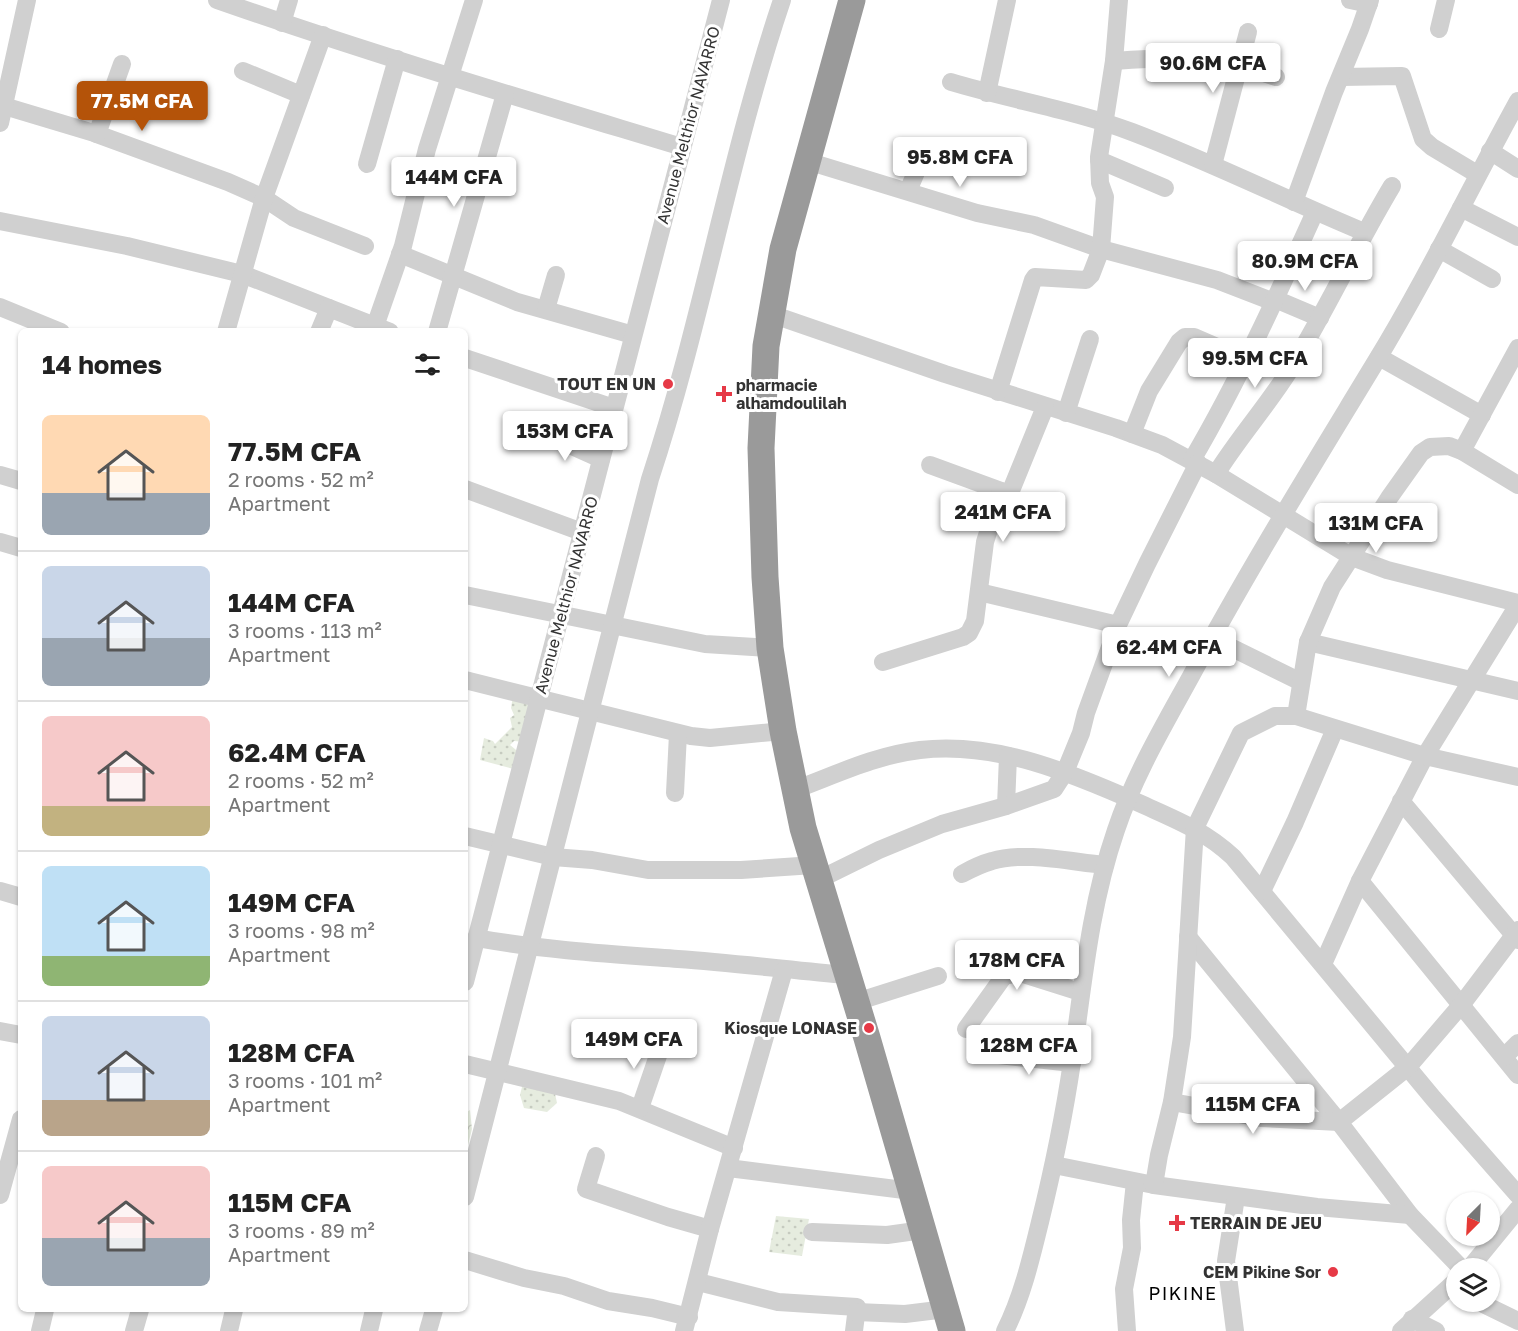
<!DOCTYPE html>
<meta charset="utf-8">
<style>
:root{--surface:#fff;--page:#f2f2f2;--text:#222;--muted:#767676;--line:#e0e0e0;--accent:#b45309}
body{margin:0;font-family:"Golos Text",sans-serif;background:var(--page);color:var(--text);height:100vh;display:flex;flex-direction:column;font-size:22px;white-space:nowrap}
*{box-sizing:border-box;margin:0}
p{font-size:20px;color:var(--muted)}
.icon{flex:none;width:33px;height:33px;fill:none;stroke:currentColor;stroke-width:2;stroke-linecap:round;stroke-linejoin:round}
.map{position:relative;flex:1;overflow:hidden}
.sheet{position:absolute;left:18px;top:328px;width:450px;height:984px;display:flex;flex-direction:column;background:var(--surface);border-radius:9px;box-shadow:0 2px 4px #0004}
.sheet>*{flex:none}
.needle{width:39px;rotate:204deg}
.tools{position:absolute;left:1446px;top:1192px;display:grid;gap:12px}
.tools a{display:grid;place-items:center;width:54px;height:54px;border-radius:50%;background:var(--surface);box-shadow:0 2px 4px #0004;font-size:30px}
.price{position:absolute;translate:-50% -51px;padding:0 14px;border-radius:6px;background:#fff;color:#222;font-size:20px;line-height:39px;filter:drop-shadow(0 2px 3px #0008)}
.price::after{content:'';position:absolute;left:50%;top:36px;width:18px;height:14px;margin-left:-9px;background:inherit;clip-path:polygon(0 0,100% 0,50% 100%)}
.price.active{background:var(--accent);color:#fff}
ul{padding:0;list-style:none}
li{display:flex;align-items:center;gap:18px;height:150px;padding:0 24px}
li+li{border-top:2px solid var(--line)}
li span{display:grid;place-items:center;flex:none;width:168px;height:120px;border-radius:9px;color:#555}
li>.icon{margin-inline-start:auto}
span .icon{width:72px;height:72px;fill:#fffc;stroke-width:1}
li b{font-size:26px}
h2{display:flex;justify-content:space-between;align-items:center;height:72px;padding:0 24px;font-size:26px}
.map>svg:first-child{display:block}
.grass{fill:url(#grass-dots)}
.forest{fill:url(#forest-crowns)}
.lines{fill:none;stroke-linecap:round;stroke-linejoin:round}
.minor{stroke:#d0d0d0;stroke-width:18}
.highway{stroke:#9a9a9a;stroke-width:27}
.poi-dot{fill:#e63946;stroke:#fff;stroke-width:2}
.labels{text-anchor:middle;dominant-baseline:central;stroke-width:6;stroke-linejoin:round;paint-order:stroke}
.street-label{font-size:16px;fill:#333;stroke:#fff}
.poi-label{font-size:16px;font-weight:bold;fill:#333;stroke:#fff;text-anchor:end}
.neighbourhood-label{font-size:18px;letter-spacing:1.5px;fill:#000;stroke:#fff}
</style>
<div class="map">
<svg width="1518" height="1331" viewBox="0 0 1518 1331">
<defs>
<pattern id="grass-dots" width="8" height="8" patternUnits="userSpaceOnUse" patternTransform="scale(1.5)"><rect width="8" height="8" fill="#e6ecdf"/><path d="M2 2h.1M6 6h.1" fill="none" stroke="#c6cbc0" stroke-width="1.8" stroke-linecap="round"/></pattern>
<pattern id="forest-crowns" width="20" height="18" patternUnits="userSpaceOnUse" patternTransform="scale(1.5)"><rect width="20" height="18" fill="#e6ecdf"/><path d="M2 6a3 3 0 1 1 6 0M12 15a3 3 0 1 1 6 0" fill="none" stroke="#c6cbc0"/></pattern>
</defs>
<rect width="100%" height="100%" fill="#fff"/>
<g class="grass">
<path d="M 513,696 L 531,700 L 525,742 L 514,741 L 510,745 L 521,754 L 517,770 L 480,760 L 484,738 L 493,741 L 495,744 L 512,727 L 510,718 L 514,715 L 511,708 Z"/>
<path d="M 524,1079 L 554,1089 L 557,1103 L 547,1112 L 524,1108 L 520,1095 Z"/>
<path d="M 776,1216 L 809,1219 L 802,1256 L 769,1252 Z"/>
</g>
<path class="forest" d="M 470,1110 L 472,1129 L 466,1153 L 469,1167 L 465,1170 L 465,1113 Z"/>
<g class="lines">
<g class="minor">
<path d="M 217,0 C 371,54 527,100 682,147"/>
<path d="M 1350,0 L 1369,4"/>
<path d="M 282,23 L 289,0"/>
<path d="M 1439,29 L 1446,0"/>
<path d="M 1114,61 C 1178,56 1215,55 1276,77"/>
<path d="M 243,71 L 301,95"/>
<path d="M 1341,77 L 1402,76 L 1423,139 L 1432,147 L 1477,174"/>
<path d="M 951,82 C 1011,100 1074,110 1132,132 C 1211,162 1287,200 1364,232"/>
<path d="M 987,93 L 1007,0"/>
<path d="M 4,106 L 94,133 L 228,182 L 264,198 L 294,218 L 365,246"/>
<path d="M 0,123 L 27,0"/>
<path d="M 97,134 L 122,64"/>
<path d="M 1490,151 L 1518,169"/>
<path d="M 1099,160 L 1165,188"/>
<path d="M 807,161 L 977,213 L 1034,225 L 1101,249 L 1217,280 L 1274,302"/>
<path d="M 367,164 L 397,59"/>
<path d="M 1213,165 L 1248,32"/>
<path d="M 908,191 L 926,149"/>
<path d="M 1294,202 L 1334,92 L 1360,29 L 1370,0"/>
<path d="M 1461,208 L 1518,237"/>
<path d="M 0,221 L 127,246 L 242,274 L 390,332"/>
<path d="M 1439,249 L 1492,279"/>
<path d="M 400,254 L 517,302 L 633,335"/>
<path d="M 1275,299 L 1320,318"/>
<path d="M 0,307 L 61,332"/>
<path d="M 546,309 L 556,275"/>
<path d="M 771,314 L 945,374 L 1116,428 L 1162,445 L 1216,474 L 1352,557 L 1387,570 L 1518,603"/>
<path d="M 226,332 L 264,198 L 323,35"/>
<path d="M 319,332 L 329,308"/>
<path d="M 373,332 L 403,246 L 427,149 L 474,0"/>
<path d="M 437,332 L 505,94"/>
<path d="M 1379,357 L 1482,415"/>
<path d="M 465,358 L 614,408"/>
<path d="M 998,392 L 1033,280 L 1035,277 L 1086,280 L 1091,275 L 1101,249 L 1105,197 L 1100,183 L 1099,157 L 1114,61 L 1119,0"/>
<path d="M 1066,413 L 1090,339"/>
<path d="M 543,433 L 601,459"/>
<path d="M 1132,434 L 1149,391 L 1179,342 L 1185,337 L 1194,337 L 1247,360"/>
<path d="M 1462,451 L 1518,348"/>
<path d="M 1192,460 C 1239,380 1277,296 1315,212"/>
<path d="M 930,465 L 1001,491"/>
<path d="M 1216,474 C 1239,437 1268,405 1291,368 C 1327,309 1356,246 1392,186"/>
<path d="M 0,475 L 21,481"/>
<path d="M 465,489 L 582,532"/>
<path d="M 0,542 L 21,548"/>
<path d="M 979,592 L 1118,625"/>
<path d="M 465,595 L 705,644 L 770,648"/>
<path d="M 1212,638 L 1301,682"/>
<path d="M 1308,642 L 1518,691"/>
<path d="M 883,662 L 963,637 L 969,633 L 975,621 L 985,542 L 1001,491 L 1006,494 L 1010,492 L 1012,488 L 1045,407"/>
<path d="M 465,680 L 691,736 L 710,738 L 783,731"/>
<path d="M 1296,716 L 1308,642 L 1332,587 L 1389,498 L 1421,453 L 1430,447 L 1449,446 L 1462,451 L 1518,485"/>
<path d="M 794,790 C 835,775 876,755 920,750 C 996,741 1071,773 1139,803 C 1174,819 1204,830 1233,857 L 1433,1098 L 1518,1195"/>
<path d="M 675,793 L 678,734"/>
<path d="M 1401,801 L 1518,940"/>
<path d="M 1006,806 L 1008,756"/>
<path d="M 465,836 L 553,857 L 592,860 L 648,870 L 741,870 L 814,865"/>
<path d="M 962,874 C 971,869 981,864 992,861 C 1024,851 1071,862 1105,865"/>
<path d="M 818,880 L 879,850 L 942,824 L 1006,806 L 1054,789 L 1065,772 L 1081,733 L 1086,713 L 1118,625 L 1147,564 L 1198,463"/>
<path d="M 1360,881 L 1518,1075"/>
<path d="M 0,891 L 21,897"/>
<path d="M 1262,891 L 1295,822 L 1335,729"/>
<path d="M 1188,937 L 1339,1122 L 1410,1215 L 1462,1269"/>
<path d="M 476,938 C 544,950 610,954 678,959 C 734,963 791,970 847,975"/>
<path d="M 1323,964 L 1360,881 L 1425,756 L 1518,605"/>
<path d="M 1009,975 L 1022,949"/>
<path d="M 465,982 L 721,0"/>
<path d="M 856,1002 L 938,976"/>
<path d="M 966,1029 L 1004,976 L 1015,973 L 1023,974 L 1080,992"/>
<path d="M 0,1031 L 21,1035"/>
<path d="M 990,1054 L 1072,1063"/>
<path d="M 1504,1057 L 1518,1043"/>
<path d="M 465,1064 L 619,1101 L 734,1148"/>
<path d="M 1172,1102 L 1261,1118 L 1339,1122 L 1408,1067 L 1462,1004 L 1518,930"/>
<path d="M 640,1108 L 662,1044"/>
<path d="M 596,1156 L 586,1189 L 668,1217 L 710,1229"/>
<path d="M 1054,1165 L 1154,1185 L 1317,1207 L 1410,1215"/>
<path d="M 728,1168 L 912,1191"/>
<path d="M 1154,1185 L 1159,1155 L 1172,1102 L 1182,1037 L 1195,828 L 1241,733 L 1275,716 L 1296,716 L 1425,756 L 1518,777"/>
<path d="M 0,1195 L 21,1119"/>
<path d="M 465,1197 L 650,479 C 702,322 729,157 782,0"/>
<path d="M 812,1232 L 887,1235 L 923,1230"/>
<path d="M 465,1260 L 524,1278 L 564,1286 L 608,1301 L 652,1308 L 689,1317"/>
<path d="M 1469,1269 L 1518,1209"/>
<path d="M 698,1282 L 778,1302 L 857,1307 L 854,1331"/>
<path d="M 1479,1302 L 1518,1321"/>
<path d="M 856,1312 L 905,1314 L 946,1309"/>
<path d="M 1412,1319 L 1436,1331"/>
<path d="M 40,1331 L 45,1310"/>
<path d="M 134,1331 L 140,1310"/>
<path d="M 229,1331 L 234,1310"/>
<path d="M 369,1331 L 374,1310"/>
<path d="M 428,1331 L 434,1310"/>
<path d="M 684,1331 L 710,1229 L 784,970"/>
<path d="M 1005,1331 C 1022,1297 1031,1259 1040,1222 C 1053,1169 1064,1116 1072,1062 C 1083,984 1090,905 1116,830 C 1134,776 1163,727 1190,678 C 1248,570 1312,467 1375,363 C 1427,278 1470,188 1518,101"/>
<path d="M 1127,1331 L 1124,1289 L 1132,1248 L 1131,1220 L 1135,1182"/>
<path d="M 1235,1331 L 1226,1261 L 1236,1197"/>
<path d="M 1401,1331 L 1456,1281"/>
</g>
<path class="highway" d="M 852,0 L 783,249 L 766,346 L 761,448 L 765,577 L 770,648 L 783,731 L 803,828 L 867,1038 L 952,1331"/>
</g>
<g class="poi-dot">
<circle cx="668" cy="384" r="6"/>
<path d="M721 385h6v6h6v6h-6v6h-6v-6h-6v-6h6z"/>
<circle cx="869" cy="1028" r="6"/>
<path d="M1174 1214h6v6h6v6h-6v6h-6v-6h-6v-6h6z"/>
<circle cx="1333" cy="1272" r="6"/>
</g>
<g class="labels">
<g class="street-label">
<text transform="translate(688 125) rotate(-75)">Avenue Melthior NAVARRO</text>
<text transform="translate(566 595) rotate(-75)">Avenue Melthior NAVARRO</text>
</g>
<g class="poi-label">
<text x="656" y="384">TOUT EN UN</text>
<text x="736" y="385" text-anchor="start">pharmacie<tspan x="736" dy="18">alhamdoulilah</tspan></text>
<text x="857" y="1028">Kiosque LONASE</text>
<text x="1190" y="1223" text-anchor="start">TERRAIN DE JEU</text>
<text x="1321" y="1272">CEM Pikine Sor</text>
</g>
<g class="neighbourhood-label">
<text x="1183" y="1293">PIKINE</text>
</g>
</g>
</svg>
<div class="tools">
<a><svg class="needle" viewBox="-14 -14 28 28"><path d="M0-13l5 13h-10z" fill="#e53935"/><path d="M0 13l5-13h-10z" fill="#767676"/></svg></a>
<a><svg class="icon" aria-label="layers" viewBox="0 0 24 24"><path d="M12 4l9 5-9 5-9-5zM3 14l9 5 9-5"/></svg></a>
</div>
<b class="price" style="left:1213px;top:94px">90.6M CFA</b>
<b class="price active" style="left:142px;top:132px">77.5M CFA</b>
<b class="price" style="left:960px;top:188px">95.8M CFA</b>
<b class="price" style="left:454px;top:208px">144M CFA</b>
<b class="price" style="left:1305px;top:292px">80.9M CFA</b>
<b class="price" style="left:1255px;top:389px">99.5M CFA</b>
<b class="price" style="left:565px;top:462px">153M CFA</b>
<b class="price" style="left:1003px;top:543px">241M CFA</b>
<b class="price" style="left:1376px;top:554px">131M CFA</b>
<b class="price" style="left:1169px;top:678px">62.4M CFA</b>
<b class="price" style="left:1017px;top:991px">178M CFA</b>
<b class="price" style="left:634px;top:1070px">149M CFA</b>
<b class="price" style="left:1029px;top:1076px">128M CFA</b>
<b class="price" style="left:1253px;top:1135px">115M CFA</b>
<section class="sheet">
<h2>14 homes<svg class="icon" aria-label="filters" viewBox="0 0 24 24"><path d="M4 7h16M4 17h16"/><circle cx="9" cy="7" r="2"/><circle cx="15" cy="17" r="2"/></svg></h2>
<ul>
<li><span style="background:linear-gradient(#ffd9b3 65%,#9aa5b1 0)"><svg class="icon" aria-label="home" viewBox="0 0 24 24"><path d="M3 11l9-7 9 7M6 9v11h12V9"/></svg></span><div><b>77.5M CFA</b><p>2 rooms · 52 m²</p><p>Apartment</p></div></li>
<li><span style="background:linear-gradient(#c9d6e8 60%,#9aa5b1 0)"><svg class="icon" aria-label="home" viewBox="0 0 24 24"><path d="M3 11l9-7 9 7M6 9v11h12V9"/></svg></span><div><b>144M CFA</b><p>3 rooms · 113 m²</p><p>Apartment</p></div></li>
<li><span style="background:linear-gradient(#f6c9c9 75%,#c2b280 0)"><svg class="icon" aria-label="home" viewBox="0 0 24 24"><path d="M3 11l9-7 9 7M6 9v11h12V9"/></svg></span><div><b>62.4M CFA</b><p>2 rooms · 52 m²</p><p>Apartment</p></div></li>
<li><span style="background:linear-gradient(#bfe0f5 75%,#8fb573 0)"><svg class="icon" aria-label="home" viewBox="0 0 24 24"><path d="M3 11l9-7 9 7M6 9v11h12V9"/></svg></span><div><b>149M CFA</b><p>3 rooms · 98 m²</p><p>Apartment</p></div></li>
<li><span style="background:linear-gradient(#c9d6e8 70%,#b9a48a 0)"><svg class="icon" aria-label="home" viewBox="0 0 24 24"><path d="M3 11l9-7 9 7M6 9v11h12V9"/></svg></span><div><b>128M CFA</b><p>3 rooms · 101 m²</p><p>Apartment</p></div></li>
<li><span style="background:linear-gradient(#f6c9c9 60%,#9aa5b1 0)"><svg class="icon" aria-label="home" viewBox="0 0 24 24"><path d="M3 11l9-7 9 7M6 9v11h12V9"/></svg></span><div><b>115M CFA</b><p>3 rooms · 89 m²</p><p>Apartment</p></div></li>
</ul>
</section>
</div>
